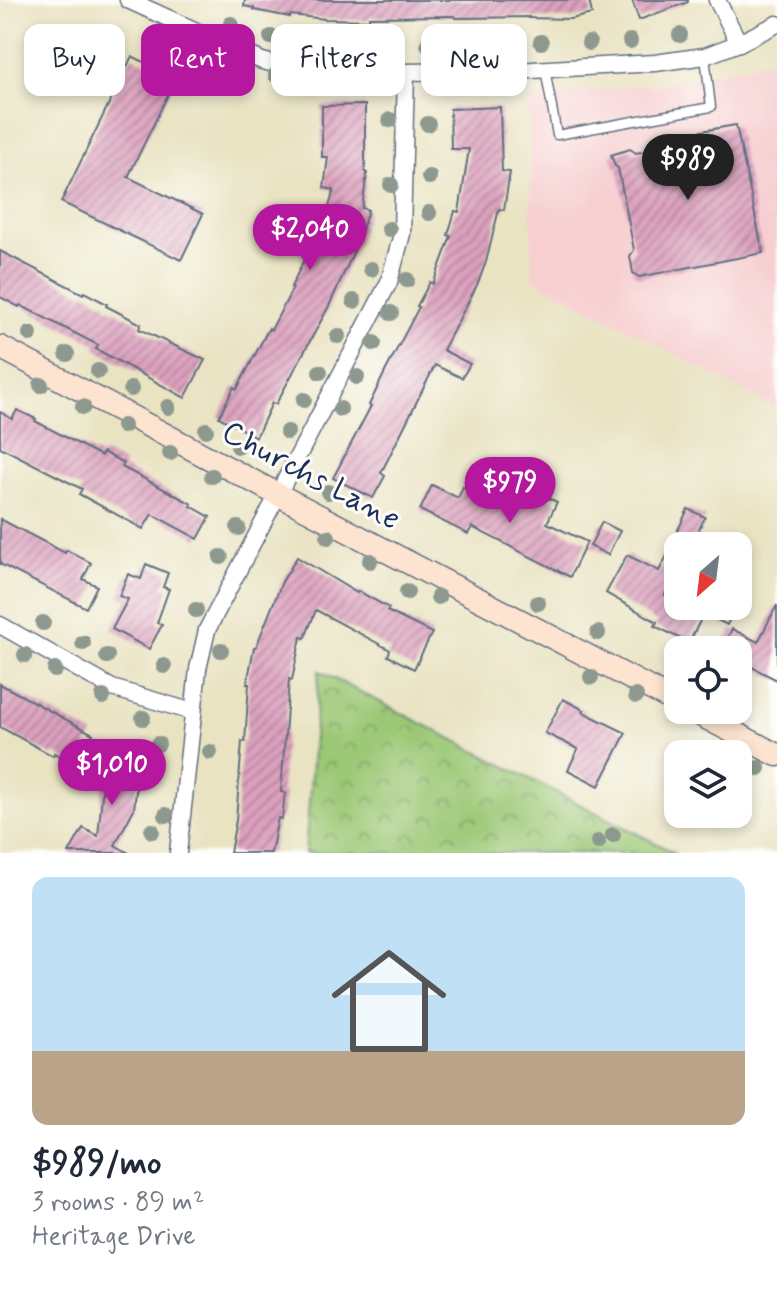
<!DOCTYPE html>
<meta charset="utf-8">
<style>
:root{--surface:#fff;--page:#f6f6f7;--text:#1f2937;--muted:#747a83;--accent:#b5179e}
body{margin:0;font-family:Mynerve,sans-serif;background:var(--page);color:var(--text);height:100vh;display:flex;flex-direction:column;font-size:30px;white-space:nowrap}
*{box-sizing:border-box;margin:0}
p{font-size:26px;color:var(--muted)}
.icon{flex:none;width:44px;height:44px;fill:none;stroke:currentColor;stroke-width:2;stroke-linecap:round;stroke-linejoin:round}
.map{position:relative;height:853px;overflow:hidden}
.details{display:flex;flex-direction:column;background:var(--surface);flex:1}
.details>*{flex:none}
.hud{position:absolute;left:24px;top:24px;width:730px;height:72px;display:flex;gap:16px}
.needle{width:52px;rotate:208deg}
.buttons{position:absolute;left:664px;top:532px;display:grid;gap:16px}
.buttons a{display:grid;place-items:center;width:88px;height:88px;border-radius:16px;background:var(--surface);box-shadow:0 4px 12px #0003;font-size:40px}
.price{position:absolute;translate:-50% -68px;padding:0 18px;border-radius:28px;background:var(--accent);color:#fff;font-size:26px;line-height:52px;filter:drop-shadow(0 2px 4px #0008)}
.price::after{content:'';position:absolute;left:50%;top:48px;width:24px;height:18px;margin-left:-12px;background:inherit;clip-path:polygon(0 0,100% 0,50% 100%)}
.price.selected{background:#222;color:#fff}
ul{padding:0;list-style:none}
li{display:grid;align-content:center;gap:16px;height:424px;padding:0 32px}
li span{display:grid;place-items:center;height:248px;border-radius:16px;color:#555}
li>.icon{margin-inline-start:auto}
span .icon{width:144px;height:144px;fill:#fffc;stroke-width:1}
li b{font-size:34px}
.chip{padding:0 28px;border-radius:16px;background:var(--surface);box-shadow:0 4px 12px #0003;font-size:28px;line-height:72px}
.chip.selected{background:var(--accent);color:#fff}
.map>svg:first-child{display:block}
.built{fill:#f7cfd1}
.park{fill:url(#park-crowns);stroke:#5b7c6a;stroke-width:2}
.building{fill:url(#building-hatch)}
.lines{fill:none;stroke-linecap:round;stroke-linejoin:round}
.lane-casing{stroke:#636e81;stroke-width:11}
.street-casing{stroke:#636e81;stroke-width:19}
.secondary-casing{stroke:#636e81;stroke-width:25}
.lane{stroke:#fff;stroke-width:8}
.street{stroke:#fff;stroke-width:16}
.secondary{stroke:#fde4d0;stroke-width:22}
.tree{fill:#8d998f}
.labels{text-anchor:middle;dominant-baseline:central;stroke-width:6;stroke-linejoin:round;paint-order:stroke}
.street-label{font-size:32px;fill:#1b2f5e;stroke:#fdfcf7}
</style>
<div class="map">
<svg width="777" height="853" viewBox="0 0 777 853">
<defs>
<pattern id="park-crowns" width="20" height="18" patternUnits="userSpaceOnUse" patternTransform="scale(2)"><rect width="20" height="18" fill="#9bc875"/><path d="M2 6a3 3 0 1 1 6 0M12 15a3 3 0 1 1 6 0" fill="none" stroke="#7ea363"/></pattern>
<pattern id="building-hatch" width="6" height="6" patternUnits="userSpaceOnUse" patternTransform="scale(2)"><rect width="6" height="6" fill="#dca0bd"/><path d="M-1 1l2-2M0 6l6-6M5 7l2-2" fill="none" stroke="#b2839d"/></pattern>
</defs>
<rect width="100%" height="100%" fill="#fdfcf7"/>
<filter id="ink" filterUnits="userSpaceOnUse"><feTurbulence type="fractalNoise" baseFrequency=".0125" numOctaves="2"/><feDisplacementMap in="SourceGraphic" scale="16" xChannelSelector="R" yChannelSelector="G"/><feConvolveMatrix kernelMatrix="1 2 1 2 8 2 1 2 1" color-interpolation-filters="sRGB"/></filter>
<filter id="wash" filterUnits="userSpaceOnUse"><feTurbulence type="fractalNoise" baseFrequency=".006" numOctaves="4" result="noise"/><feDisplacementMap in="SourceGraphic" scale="32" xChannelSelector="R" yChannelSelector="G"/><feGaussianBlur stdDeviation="1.8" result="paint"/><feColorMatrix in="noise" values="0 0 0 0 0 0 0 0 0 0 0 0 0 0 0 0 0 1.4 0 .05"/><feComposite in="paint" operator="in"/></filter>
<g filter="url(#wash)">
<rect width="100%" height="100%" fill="#e9e3c2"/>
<path class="built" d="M 777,58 L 777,409 L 532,278 L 529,99 L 683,81 Z"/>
<path class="park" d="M 319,671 L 675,853 L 305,853 Z"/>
<g id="blocks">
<g class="building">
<path d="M 245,0 L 589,0 L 592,14 L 571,19 L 529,18 L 529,17 L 456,18 L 455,16 L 369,17 L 369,20 L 325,19 L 291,15 L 290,17 L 254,10 L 254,8 L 244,6 Z"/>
<path d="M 632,0 L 688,0 L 688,2 L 639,20 Z"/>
<path d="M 39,39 L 90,64 L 79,85 L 29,60 Z"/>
<path d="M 132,56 L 176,78 L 128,177 L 203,214 L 181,260 L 61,202 Z"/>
<path d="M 365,105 L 365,172 L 367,173 L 362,208 L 368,210 L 359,240 L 329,306 L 276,404 L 272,403 L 256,437 L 219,417 L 234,387 L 237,389 L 269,328 L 271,330 L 293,288 L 291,287 L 319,229 L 322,230 L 334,190 L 324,188 L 328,157 L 322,157 L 322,106 Z"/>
<path d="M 500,107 L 502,171 L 510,172 L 504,210 L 499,209 L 486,262 L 477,285 L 443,350 L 470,364 L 462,378 L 435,365 L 381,473 L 385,476 L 373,498 L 333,478 L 371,406 L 369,405 L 386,370 L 419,307 L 417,306 L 430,282 L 433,284 L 451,236 L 448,235 L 455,211 L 459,212 L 469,149 L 451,149 L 450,109 Z"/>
<path d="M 736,125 L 763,253 L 639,277 L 633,273 L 630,256 L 634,250 L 618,168 L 615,166 L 611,155 L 630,149 L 636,153 L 651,150 L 657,139 Z"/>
<path d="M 0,251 L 83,294 L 84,292 L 107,304 L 106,306 L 141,324 L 139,329 L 205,360 L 185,398 L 96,349 L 98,345 L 20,305 L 19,307 L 0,297 Z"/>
<path d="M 17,410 L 36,419 L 35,421 L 101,456 L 103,452 L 124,463 L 122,467 L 192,504 L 191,506 L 210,517 L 198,539 L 152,514 L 143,529 L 79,494 L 82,489 L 0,447 L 0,412 L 12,419 Z"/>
<path d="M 432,485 L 458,498 L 463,487 L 493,502 L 496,496 L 521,509 L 531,490 L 557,502 L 547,523 L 587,542 L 570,577 L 472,527 L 468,534 L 420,510 Z"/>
<path d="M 688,509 L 705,517 L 692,544 L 678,538 L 678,570 L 665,595 L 678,601 L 678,606 L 689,606 L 704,613 L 689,643 L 655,626 L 657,622 L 606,593 L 627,555 L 659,571 L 677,537 L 675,536 Z"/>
<path d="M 0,519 L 65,553 L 67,550 L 91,563 L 83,579 L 97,586 L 86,608 L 0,564 Z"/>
<path d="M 602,522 L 620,531 L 608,555 L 590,546 Z"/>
<path d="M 297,557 L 357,593 L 358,591 L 389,608 L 387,611 L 432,633 L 414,669 L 388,656 L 390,650 L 381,645 L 316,610 L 305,638 L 301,637 L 292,680 L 289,679 L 281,792 L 285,793 L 282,819 L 278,818 L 271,853 L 230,853 L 236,820 L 242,741 L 245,742 L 249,684 L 247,684 L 254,647 L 256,647 L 282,582 Z"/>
<path d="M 146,564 L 168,573 L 163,587 L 169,589 L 157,623 L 162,625 L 149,649 L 112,629 L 128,599 L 119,596 L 128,574 L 141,579 Z"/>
<path d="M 777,605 L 777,680 L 738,660 L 738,650 L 721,650 L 732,629 L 758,642 Z"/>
<path d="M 690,606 L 736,606 L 727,625 Z"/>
<path d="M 0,684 L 93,734 L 76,765 L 54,753 L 53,756 L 0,727 Z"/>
<path d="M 563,699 L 584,710 L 583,712 L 626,733 L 599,786 L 568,770 L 578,749 L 545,733 Z"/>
<path d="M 106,755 L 140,758 L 134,809 L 115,845 L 129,853 L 69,853 L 83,828 L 98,836 Z"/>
</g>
</g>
</g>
<g filter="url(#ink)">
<use href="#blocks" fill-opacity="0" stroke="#636e81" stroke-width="2"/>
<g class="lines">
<g class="lane-casing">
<path id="lane" d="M 545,69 L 557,135 L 711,107 L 705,56"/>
</g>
<g class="street-casing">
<g id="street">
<path d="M 128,0 L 262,61 L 296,69 L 406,72 L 532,70 L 655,63 L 705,56 L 739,43 L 777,24"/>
<path d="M 717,0 L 739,43"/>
<path d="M 0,625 L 112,688 L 193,712"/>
<path d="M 178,853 L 198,669 L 207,630 L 389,282 L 402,234 L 406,72"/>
</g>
</g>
<g class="secondary-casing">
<g id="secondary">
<path d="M 0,347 L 277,494 L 678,703"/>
<path d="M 691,710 L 777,755"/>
</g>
</g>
<use href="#lane" class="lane"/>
<use href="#street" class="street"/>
<use href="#secondary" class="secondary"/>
</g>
<g class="tree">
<circle cx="231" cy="24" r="8"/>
<circle cx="680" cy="35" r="8"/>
<circle cx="173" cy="36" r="8"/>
<circle cx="271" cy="37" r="8"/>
<circle cx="630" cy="41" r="8"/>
<circle cx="466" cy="42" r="8"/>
<circle cx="504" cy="42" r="8"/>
<circle cx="541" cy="42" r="8"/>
<circle cx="589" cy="43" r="8"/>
<circle cx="312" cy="44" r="8"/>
<circle cx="428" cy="44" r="8"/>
<circle cx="355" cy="46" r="8"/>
<circle cx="207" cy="53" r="8"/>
<circle cx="237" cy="65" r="8"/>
<circle cx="276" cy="75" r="8"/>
<circle cx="365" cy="80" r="8"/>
<circle cx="318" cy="81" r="8"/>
<circle cx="340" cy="82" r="8"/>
<circle cx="390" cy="120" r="8"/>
<circle cx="428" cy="124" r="8"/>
<circle cx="429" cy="177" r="8"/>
<circle cx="391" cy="185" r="8"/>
<circle cx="429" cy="213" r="8"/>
<circle cx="389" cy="229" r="8"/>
<circle cx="371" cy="269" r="8"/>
<circle cx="407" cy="280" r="8"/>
<circle cx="354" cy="301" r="8"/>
<circle cx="391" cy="313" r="8"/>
<circle cx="30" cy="334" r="8"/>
<circle cx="338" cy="336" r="8"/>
<circle cx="374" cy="343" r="8"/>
<circle cx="67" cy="354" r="8"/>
<circle cx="98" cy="371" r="8"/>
<circle cx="320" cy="372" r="8"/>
<circle cx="357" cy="377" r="8"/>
<circle cx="41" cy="385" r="8"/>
<circle cx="131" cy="389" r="8"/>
<circle cx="304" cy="400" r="8"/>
<circle cx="83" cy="407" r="8"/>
<circle cx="168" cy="407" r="8"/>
<circle cx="340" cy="409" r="8"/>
<circle cx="123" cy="426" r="8"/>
<circle cx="206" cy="430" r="8"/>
<circle cx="287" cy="432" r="8"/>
<circle cx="238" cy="446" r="8"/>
<circle cx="170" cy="453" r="8"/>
<circle cx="212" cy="476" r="8"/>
<circle cx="328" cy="492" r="8"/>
<circle cx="238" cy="528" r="8"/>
<circle cx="328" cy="537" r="8"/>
<circle cx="221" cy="557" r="8"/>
<circle cx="370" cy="561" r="8"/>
<circle cx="407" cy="592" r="8"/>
<circle cx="438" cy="597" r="8"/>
<circle cx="538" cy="603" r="8"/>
<circle cx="196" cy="610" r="8"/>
<circle cx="43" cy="623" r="8"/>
<circle cx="598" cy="633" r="8"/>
<circle cx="83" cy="643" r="8"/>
<circle cx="221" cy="650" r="8"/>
<circle cx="25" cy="655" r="8"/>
<circle cx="107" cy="656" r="8"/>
<circle cx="164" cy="666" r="8"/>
<circle cx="55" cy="670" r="8"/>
<circle cx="591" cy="677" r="8"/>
<circle cx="636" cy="696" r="8"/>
<circle cx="103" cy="697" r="8"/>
<circle cx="143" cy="718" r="8"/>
<circle cx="158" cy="744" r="8"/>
<circle cx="210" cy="752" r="8"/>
<circle cx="758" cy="768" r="8"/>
<circle cx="166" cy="815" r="8"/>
<circle cx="152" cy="831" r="8"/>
<circle cx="613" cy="835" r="8"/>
<circle cx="598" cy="842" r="8"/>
</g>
</g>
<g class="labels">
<g class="street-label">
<text transform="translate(311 476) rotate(28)">Churchs Lane</text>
</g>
</g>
</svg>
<div class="buttons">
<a><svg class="needle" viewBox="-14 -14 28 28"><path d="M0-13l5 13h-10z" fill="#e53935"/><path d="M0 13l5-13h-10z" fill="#747a83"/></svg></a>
<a><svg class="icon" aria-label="locate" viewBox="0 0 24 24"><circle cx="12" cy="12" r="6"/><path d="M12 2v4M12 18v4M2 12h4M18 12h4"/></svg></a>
<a><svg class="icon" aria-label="layers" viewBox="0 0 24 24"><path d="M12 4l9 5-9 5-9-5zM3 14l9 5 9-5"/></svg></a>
</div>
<b class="price selected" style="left:688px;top:202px">$989</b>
<b class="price" style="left:310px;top:272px">$2,040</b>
<b class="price" style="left:510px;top:525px">$979</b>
<b class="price" style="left:112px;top:807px">$1,010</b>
<div class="hud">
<a class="chip">Buy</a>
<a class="chip selected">Rent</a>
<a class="chip">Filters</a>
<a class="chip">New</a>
</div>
</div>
<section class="details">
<ul>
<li><span style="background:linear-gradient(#bfe0f5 70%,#b9a48a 0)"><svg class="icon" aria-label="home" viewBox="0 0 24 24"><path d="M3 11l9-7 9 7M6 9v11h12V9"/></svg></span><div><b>$989/mo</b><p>3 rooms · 89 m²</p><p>Heritage Drive</p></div></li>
</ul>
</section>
